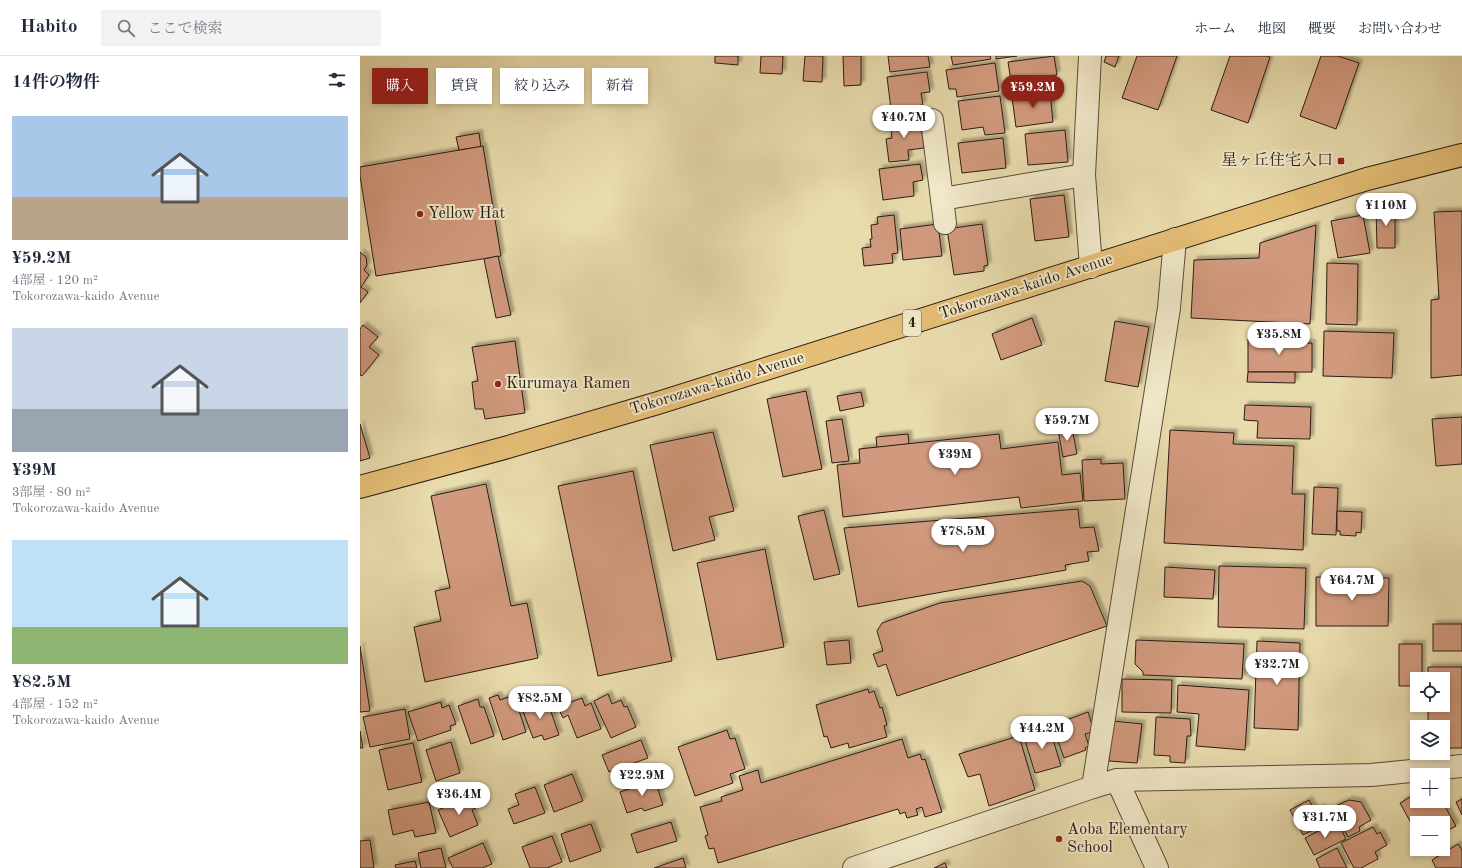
<!DOCTYPE html>
<html lang="ja">
<meta charset="utf-8">
<style>
:root{--surface:#fff;--page:#f2f2f3;--text:#1f2937;--muted:#747a83;--line:#e0e1e3;--accent:#8f2418}
body{margin:0;font-family:"Old Standard TT","Noto Serif JP",serif;background:var(--page);color:var(--text);height:100vh;display:flex;flex-direction:column;font-size:15px;white-space:nowrap}
*{box-sizing:border-box;margin:0}
p{font-size:13px;color:var(--muted)}
.icon{flex:none;width:22px;height:22px;fill:none;stroke:currentColor;stroke-width:2;stroke-linecap:round;stroke-linejoin:round}
.map{position:relative;flex:1;overflow:hidden}
.details{display:flex;flex-direction:column;background:var(--surface);width:360px}
.details>*{flex:none}
.top-card{position:absolute;left:12px;top:12px;width:380px;height:36px;display:flex;gap:8px}
.controls{position:absolute;left:1050px;top:616px;display:grid;gap:8px}
.controls a{display:grid;place-items:center;width:40px;height:40px;border-radius:0px;background:var(--surface);box-shadow:0 2px 6px #0003;font-size:20px}
.price{position:absolute;translate:-50% -34px;padding:0 9px;border-radius:14px;background:#fff;color:#222;font-size:13px;line-height:26px;filter:drop-shadow(0 1px 2px #0008)}
.price::after{content:'';position:absolute;left:50%;top:24px;width:12px;height:9px;margin-left:-6px;background:inherit;clip-path:polygon(0 0,100% 0,50% 100%)}
.price.selected{background:var(--accent);color:#fff}
ul{padding:0;list-style:none}
li{display:grid;align-content:center;gap:8px;height:212px;padding:0 12px}
li span{display:grid;place-items:center;height:124px;border-radius:0px;color:#555}
li>.icon{margin-inline-start:auto}
span .icon{width:72px;height:72px;fill:#fffc;stroke-width:1}
li b{font-size:17px}
h2{display:flex;justify-content:space-between;align-items:center;height:48px;padding:0 12px;font-size:17px}
.chip{padding:0 14px;border-radius:0px;background:var(--surface);box-shadow:0 2px 6px #0003;font-size:14px;line-height:36px}
.chip.selected{background:var(--accent);color:#fff}
header{display:flex;align-items:center;gap:24px;box-sizing:border-box;height:56px;padding:0 20px;background:var(--surface);border-bottom:1px solid var(--line)}
header strong{font-size:19px}
nav{display:flex;gap:22px;margin-inline-start:auto;font-size:14px}
.search{width:280px;height:36px;background:var(--page);display:flex;align-items:center;gap:10px;box-sizing:border-box;padding:0 14px;border-radius:0px;color:var(--muted);font-size:15px}
main{display:flex;flex:1;min-height:0}
.map>svg:first-child{display:block}
.building{fill:#d1997d;stroke:#2a1c13;filter:url(#shadow)}
.lines{fill:none;stroke-linecap:round;stroke-linejoin:round}
.minor-casing{stroke:#5a4c39;stroke-width:24}
.major-casing{stroke:#2a1c13;stroke-width:24}
.minor{stroke:#f0e8c9;stroke-width:22}
.major{stroke:#e4be76;stroke-width:22}
.poi-dot{fill:#8f2418;stroke:#f0e8c9;stroke-width:1.5}
.labels{text-anchor:middle;dominant-baseline:central;stroke-width:4;stroke-linejoin:round;paint-order:stroke}
.shield{fill:#f0e8c9;stroke:#65594a;stroke-width:1}
.shield-label{font-size:15px;font-weight:bold;fill:#2a1c13}
.poi-label{font-size:16px;fill:#2a1c13;stroke:#f0e8c9;text-anchor:start}
.street-label{font-size:16px;fill:#2a1c13;stroke:#f0e8c9}
</style>
<header>
<strong>Habito</strong>
<div class="search"><svg class="icon" aria-label="search" viewBox="0 0 24 24"><circle cx="10" cy="10" r="6"/><path d="M15 15l6 6"/></svg>ここで検索</div>
<nav><a>ホーム</a><a>地図</a><a>概要</a><a>お問い合わせ</a></nav>
</header>
<main>
<section class="details">
<h2>14件の物件<svg class="icon" aria-label="filters" viewBox="0 0 24 24"><path d="M4 7h16M4 17h16"/><circle cx="9" cy="7" r="2"/><circle cx="15" cy="17" r="2"/></svg></h2>
<ul>
<li><span style="background:linear-gradient(#a9c7e8 65%,#b9a48a 0)"><svg class="icon" aria-label="home" viewBox="0 0 24 24"><path d="M3 11l9-7 9 7M6 9v11h12V9"/></svg></span><div><b>¥59.2M</b><p>4部屋 · 120 m²</p><p>Tokorozawa-kaido Avenue</p></div></li>
<li><span style="background:linear-gradient(#c9d6e8 65%,#9aa5b1 0)"><svg class="icon" aria-label="home" viewBox="0 0 24 24"><path d="M3 11l9-7 9 7M6 9v11h12V9"/></svg></span><div><b>¥39M</b><p>3部屋 · 80 m²</p><p>Tokorozawa-kaido Avenue</p></div></li>
<li><span style="background:linear-gradient(#bfe0f5 70%,#8fb573 0)"><svg class="icon" aria-label="home" viewBox="0 0 24 24"><path d="M3 11l9-7 9 7M6 9v11h12V9"/></svg></span><div><b>¥82.5M</b><p>4部屋 · 152 m²</p><p>Tokorozawa-kaido Avenue</p></div></li>
</ul>
</section>
<div class="map">
<svg width="1102" height="812" viewBox="0 0 1102 812">
<defs>
<filter id="shadow"><feDropShadow dx="3.5" dy="-3.5" stdDeviation="1" flood-color="#0004"/></filter>
</defs>
<rect width="100%" height="100%" fill="#e8dbac"/>
<filter id="stains"><feTurbulence type="fractalNoise" baseFrequency=".005" numOctaves="4"/><feColorMatrix values="0 0 0 0 .2 0 0 0 0 .09 0 0 0 0 .02 0 0 0 .5 -.17"/></filter>
<radialGradient id="worn" r=".72"><stop offset=".6" stop-color="#630" stop-opacity="0"/><stop offset="1" stop-color="#630" stop-opacity=".3"/></radialGradient>
<g class="building">
<path d="M 355,0 L 378,0 L 378,9 L 355,7 Z"/>
<path d="M 401,0 L 423,0 L 422,18 L 400,17 Z"/>
<path d="M 445,0 L 463,0 L 462,26 L 443,25 Z"/>
<path d="M 483,0 L 501,0 L 501,29 L 484,30 Z"/>
<path d="M 528,0 L 568,0 L 570,11 L 530,16 Z"/>
<path d="M 591,0 L 630,0 L 631,3 L 593,9 Z"/>
<path d="M 636,0 L 657,0 L 636,3 Z"/>
<path d="M 694,0 L 697,19 L 679,21 L 681,34 L 653,38 L 648,6 Z"/>
<path d="M 746,0 L 759,0 L 755,11 L 744,6 Z"/>
<path d="M 777,0 L 817,0 L 798,54 L 762,42 Z"/>
<path d="M 870,0 L 906,0 L 910,1 L 888,67 L 851,54 Z"/>
<path d="M 961,0 L 978,0 L 999,7 L 976,73 L 940,60 Z"/>
<path d="M 635,7 L 639,35 L 597,41 L 596,33 L 589,33 L 586,14 Z"/>
<path d="M 567,16 L 570,36 L 561,37 L 563,49 L 531,53 L 527,21 Z"/>
<path d="M 690,36 L 693,66 L 656,71 L 652,41 Z"/>
<path d="M 640,40 L 645,77 L 625,79 L 623,71 L 602,74 L 598,45 Z"/>
<path d="M 560,61 L 564,92 L 548,94 L 549,104 L 529,106 L 526,83 L 532,82 L 530,65 Z"/>
<path d="M 705,74 L 708,106 L 668,109 L 665,78 Z"/>
<path d="M 119,77 L 121,91 L 99,94 L 96,81 Z"/>
<path d="M 643,82 L 646,112 L 602,117 L 598,87 Z"/>
<path d="M 123,90 L 141,200 L 16,220 L 0,120 L 0,111 Z"/>
<path d="M 560,108 L 563,124 L 553,126 L 554,140 L 523,144 L 519,113 Z"/>
<path d="M 704,139 L 709,181 L 675,185 L 670,143 Z"/>
<path d="M 1016,151 L 1035,151 L 1035,192 L 1017,192 Z"/>
<path d="M 1102,155 L 1102,319 L 1071,322 L 1071,244 L 1079,243 L 1074,156 Z"/>
<path d="M 534,159 L 538,197 L 532,198 L 533,207 L 504,210 L 502,192 L 511,191 L 510,183 L 512,183 L 511,169 L 518,168 L 517,161 Z"/>
<path d="M 1003,159 L 1010,197 L 978,202 L 971,165 Z"/>
<path d="M 578,168 L 582,200 L 543,204 L 540,173 Z"/>
<path d="M 622,168 L 628,209 L 624,210 L 624,215 L 594,219 L 587,173 Z"/>
<path d="M 956,169 L 950,268 L 831,262 L 834,204 L 899,202 L 900,187 Z"/>
<path d="M 0,196 L 6,201 L 7,209 L 4,214 L 9,219 L 1,231 L 8,236 L 0,247 Z"/>
<path d="M 138,200 L 151,259 L 136,262 L 124,203 Z"/>
<path d="M 967,207 L 998,208 L 997,269 L 966,268 Z"/>
<path d="M 672,262 L 682,289 L 641,304 L 632,278 Z"/>
<path d="M 755,265 L 789,271 L 778,331 L 745,325 Z"/>
<path d="M 3,269 L 18,281 L 9,291 L 19,299 L 2,320 L 0,319 L 0,273 Z"/>
<path d="M 964,275 L 1034,277 L 1032,322 L 963,320 Z"/>
<path d="M 888,283 L 932,283 L 932,287 L 952,287 L 952,316 L 888,316 Z"/>
<path d="M 155,285 L 165,357 L 125,363 L 123,353 L 115,353 L 112,326 L 118,325 L 112,291 Z"/>
<path d="M 888,316 L 935,316 L 935,327 L 887,326 Z"/>
<path d="M 446,335 L 462,413 L 423,421 L 407,343 Z"/>
<path d="M 501,336 L 504,350 L 480,355 L 477,340 Z"/>
<path d="M 885,349 L 951,351 L 950,383 L 897,382 L 898,365 L 884,364 Z"/>
<path d="M 1102,361 L 1102,408 L 1076,410 L 1072,363 Z"/>
<path d="M 482,363 L 489,405 L 472,407 L 466,365 Z"/>
<path d="M 0,368 L 10,402 L 0,405 Z"/>
<path d="M 712,372 L 717,398 L 703,401 L 698,374 Z"/>
<path d="M 810,374 L 874,377 L 873,388 L 934,390 L 932,438 L 945,438 L 943,494 L 804,487 Z"/>
<path d="M 353,376 L 374,455 L 349,461 L 355,484 L 313,495 L 290,389 Z"/>
<path d="M 548,378 L 549,388 L 517,392 L 516,381 Z"/>
<path d="M 639,378 L 641,393 L 698,386 L 702,419 L 720,417 L 723,445 L 661,452 L 659,441 L 483,461 L 477,409 L 500,407 L 499,393 Z"/>
<path d="M 741,403 L 741,408 L 763,407 L 765,443 L 724,445 L 722,404 Z"/>
<path d="M 273,415 L 312,605 L 238,620 L 198,430 Z"/>
<path d="M 126,428 L 151,550 L 167,547 L 178,602 L 65,626 L 54,571 L 81,565 L 75,535 L 90,532 L 71,440 Z"/>
<path d="M 954,431 L 978,432 L 976,479 L 952,478 Z"/>
<path d="M 718,453 L 720,472 L 734,471 L 739,495 L 727,496 L 729,505 L 705,509 L 706,514 L 498,551 L 484,472 Z"/>
<path d="M 464,454 L 480,518 L 454,524 L 438,460 Z"/>
<path d="M 977,455 L 1002,456 L 1001,477 L 996,476 L 996,480 L 980,479 L 980,475 L 977,475 Z"/>
<path d="M 405,493 L 424,591 L 357,604 L 337,507 Z"/>
<path d="M 859,510 L 946,512 L 944,573 L 858,571 Z"/>
<path d="M 805,511 L 855,514 L 853,543 L 804,541 Z"/>
<path d="M 956,521 L 1029,522 L 1028,570 L 956,570 Z"/>
<path d="M 722,525 L 730,530 L 747,570 L 537,640 L 526,608 L 518,611 L 513,598 L 523,595 L 517,575 L 522,567 L 580,547 Z"/>
<rect x="1073" y="568" width="29" height="27"/>
<path d="M 489,584 L 491,607 L 467,609 L 464,586 Z"/>
<path d="M 776,584 L 884,588 L 882,623 L 783,619 L 783,616 L 775,608 Z"/>
<path d="M 897,585 L 940,587 L 938,674 L 894,672 Z"/>
<path d="M 1039,588 L 1062,588 L 1062,623 L 1057,623 L 1057,630 L 1039,630 Z"/>
<path d="M 0,590 L 10,655 L 0,656 Z"/>
<path d="M 1068,611 L 1102,611 L 1102,692 L 1083,692 L 1083,671 L 1068,671 L 1068,649 L 1083,649 L 1083,623 L 1068,623 Z"/>
<path d="M 762,623 L 812,624 L 811,657 L 762,656 Z"/>
<path d="M 818,629 L 889,634 L 885,694 L 836,690 L 839,658 L 817,656 Z"/>
<path d="M 508,633 L 509,637 L 514,635 L 520,652 L 522,651 L 527,669 L 524,670 L 527,681 L 489,692 L 488,687 L 471,692 L 467,680 L 464,681 L 456,649 Z"/>
<path d="M 248,638 L 252,648 L 261,644 L 264,651 L 267,650 L 276,671 L 251,682 L 234,645 Z"/>
<path d="M 138,639 L 140,644 L 154,639 L 166,676 L 143,684 L 129,642 Z"/>
<path d="M 222,642 L 225,650 L 231,647 L 241,673 L 217,682 L 208,659 L 203,662 L 198,651 Z"/>
<path d="M 118,643 L 120,651 L 124,651 L 134,680 L 111,688 L 98,650 Z"/>
<path d="M 179,644 L 179,646 L 187,644 L 199,679 L 184,684 L 182,679 L 173,682 L 161,650 Z"/>
<path d="M 81,646 L 82,652 L 89,649 L 96,668 L 90,670 L 91,674 L 58,685 L 48,656 Z"/>
<path d="M 45,653 L 50,683 L 10,691 L 3,661 Z"/>
<path d="M 728,656 L 733,672 L 731,672 L 732,676 L 725,678 L 729,690 L 725,692 L 726,694 L 704,702 L 695,677 L 704,673 L 701,666 Z"/>
<path d="M 796,661 L 830,663 L 831,680 L 827,680 L 825,707 L 810,706 L 810,700 L 794,699 Z"/>
<path d="M 753,665 L 782,668 L 777,707 L 749,705 Z"/>
<path d="M 689,670 L 701,710 L 676,717 L 676,716 L 675,717 L 663,678 Z"/>
<path d="M 367,674 L 370,683 L 375,682 L 385,713 L 370,718 L 373,727 L 335,740 L 318,691 Z"/>
<path d="M 0,675 L 3,692 L 0,692 Z"/>
<path d="M 659,680 L 675,734 L 629,750 L 620,718 L 608,721 L 599,698 Z"/>
<path d="M 542,683 L 548,702 L 560,698 L 562,704 L 565,703 L 582,756 L 565,761 L 562,751 L 556,753 L 558,759 L 547,762 L 545,756 L 540,758 L 538,753 L 358,807 L 354,792 L 349,793 L 345,780 L 348,779 L 340,751 L 362,745 L 361,741 L 383,734 L 379,720 L 398,714 L 401,727 Z"/>
<path d="M 281,684 L 288,702 L 249,716 L 242,699 Z"/>
<path d="M 91,686 L 100,717 L 76,725 L 66,694 Z"/>
<path d="M 53,687 L 62,726 L 28,734 L 19,694 Z"/>
<path d="M 212,718 L 223,745 L 194,756 L 184,729 Z"/>
<path d="M 295,724 L 303,749 L 284,755 L 282,752 L 267,757 L 260,736 Z"/>
<path d="M 175,731 L 185,757 L 154,768 L 148,753 L 159,749 L 155,738 Z"/>
<path d="M 1057,737 L 1057,745 L 1082,745 L 1096,770 L 1083,777 L 1083,767 L 1057,767 L 1057,778 L 1040,747 Z"/>
<path d="M 112,740 L 117,751 L 112,754 L 118,769 L 90,781 L 78,754 Z"/>
<path d="M 1102,743 L 1102,759 L 1096,746 Z"/>
<path d="M 949,744 L 955,755 L 961,752 L 969,766 L 943,779 L 930,754 Z"/>
<path d="M 989,744 L 1001,746 L 1011,764 L 999,771 L 1000,775 L 988,781 L 973,751 Z"/>
<path d="M 69,746 L 76,777 L 55,781 L 53,774 L 33,779 L 28,754 Z"/>
<path d="M 311,766 L 317,785 L 277,797 L 271,778 Z"/>
<path d="M 974,767 L 978,775 L 981,773 L 986,783 L 954,799 L 945,782 Z"/>
<path d="M 231,768 L 241,795 L 210,806 L 201,778 Z"/>
<path d="M 1013,771 L 1017,778 L 1020,776 L 1027,789 L 1015,796 L 1018,803 L 1001,812 L 994,812 L 981,787 Z"/>
<path d="M 192,780 L 202,806 L 187,812 L 170,812 L 162,791 Z"/>
<path d="M 10,784 L 14,812 L 0,812 L 0,785 Z"/>
<path d="M 123,787 L 132,808 L 122,812 L 93,812 L 88,802 Z"/>
<path d="M 1098,788 L 1102,794 L 1102,812 L 1076,812 L 1072,804 Z"/>
<path d="M 81,792 L 86,812 L 61,812 L 58,797 Z"/>
<path d="M 977,792 L 987,812 L 960,812 L 956,803 Z"/>
<path d="M 323,802 L 326,812 L 294,812 Z"/>
<path d="M 55,805 L 57,812 L 36,812 L 35,809 Z"/>
<path d="M 585,807 L 587,812 L 574,812 Z"/>
</g>
<g class="lines">
<g class="minor-casing">
<g id="minor">
<path d="M 730,0 L 724,119 L 731,211"/>
<path d="M 572,64 L 585,167"/>
<path d="M 582,143 L 724,119"/>
<path d="M 757,724 L 797,812"/>
<path d="M 733,731 L 809,252 L 815,183"/>
<path d="M 494,812 L 733,731 L 757,724 L 1011,719 L 1102,710"/>
</g>
</g>
<g class="major-casing">
<path id="major" d="M 0,431 L 148,391 L 298,347 L 1007,123 L 1102,99"/>
</g>
<use href="#minor" class="minor"/>
<use href="#major" class="major"/>
</g>
<g class="poi-dot">
<rect x="977" y="101" width="8" height="8" rx="2"/>
<circle cx="60" cy="158" r="4"/>
<circle cx="138" cy="328" r="4"/>
<circle cx="699" cy="783" r="4"/>
</g>
<g class="labels">
<rect class="shield" x="543" y="254" width="18" height="26" rx="3"/>
<g class="shield-label">
<text x="552" y="267">4</text>
</g>
<g class="poi-label">
<text x="973" y="105" text-anchor="end">星ヶ丘住宅入口</text>
<text x="68" y="158">Yellow Hat</text>
<text x="146" y="328">Kurumaya Ramen</text>
<text x="707" y="774">Aoba Elementary<tspan x="707" dy="18">School</tspan></text>
</g>
<g class="street-label">
<text transform="translate(666 231) rotate(-18)">Tokorozawa-kaido Avenue</text>
<text transform="translate(357 328) rotate(-17)">Tokorozawa-kaido Avenue</text>
</g>
</g>
<rect width="100%" height="100%" filter="url(#stains)"/>
<rect width="100%" height="100%" fill="url(#worn)"/>
</svg>
<div class="controls">
<a><svg class="icon" aria-label="locate" viewBox="0 0 24 24"><circle cx="12" cy="12" r="6"/><path d="M12 2v4M12 18v4M2 12h4M18 12h4"/></svg></a>
<a><svg class="icon" aria-label="layers" viewBox="0 0 24 24"><path d="M12 4l9 5-9 5-9-5zM3 14l9 5 9-5"/></svg></a>
<a>+</a>
<a>−</a>
</div>
<b class="price selected" style="left:673px;top:53px">¥59.2M</b>
<b class="price" style="left:544px;top:83px">¥40.7M</b>
<b class="price" style="left:1026px;top:171px">¥110M</b>
<b class="price" style="left:919px;top:300px">¥35.8M</b>
<b class="price" style="left:707px;top:386px">¥59.7M</b>
<b class="price" style="left:595px;top:420px">¥39M</b>
<b class="price" style="left:603px;top:497px">¥78.5M</b>
<b class="price" style="left:992px;top:546px">¥64.7M</b>
<b class="price" style="left:917px;top:630px">¥32.7M</b>
<b class="price" style="left:180px;top:664px">¥82.5M</b>
<b class="price" style="left:682px;top:694px">¥44.2M</b>
<b class="price" style="left:282px;top:741px">¥22.9M</b>
<b class="price" style="left:99px;top:760px">¥36.4M</b>
<b class="price" style="left:965px;top:783px">¥31.7M</b>
<div class="top-card">
<a class="chip selected">購入</a>
<a class="chip">賃貸</a>
<a class="chip">絞り込み</a>
<a class="chip">新着</a>
</div>
</div>
</main>
